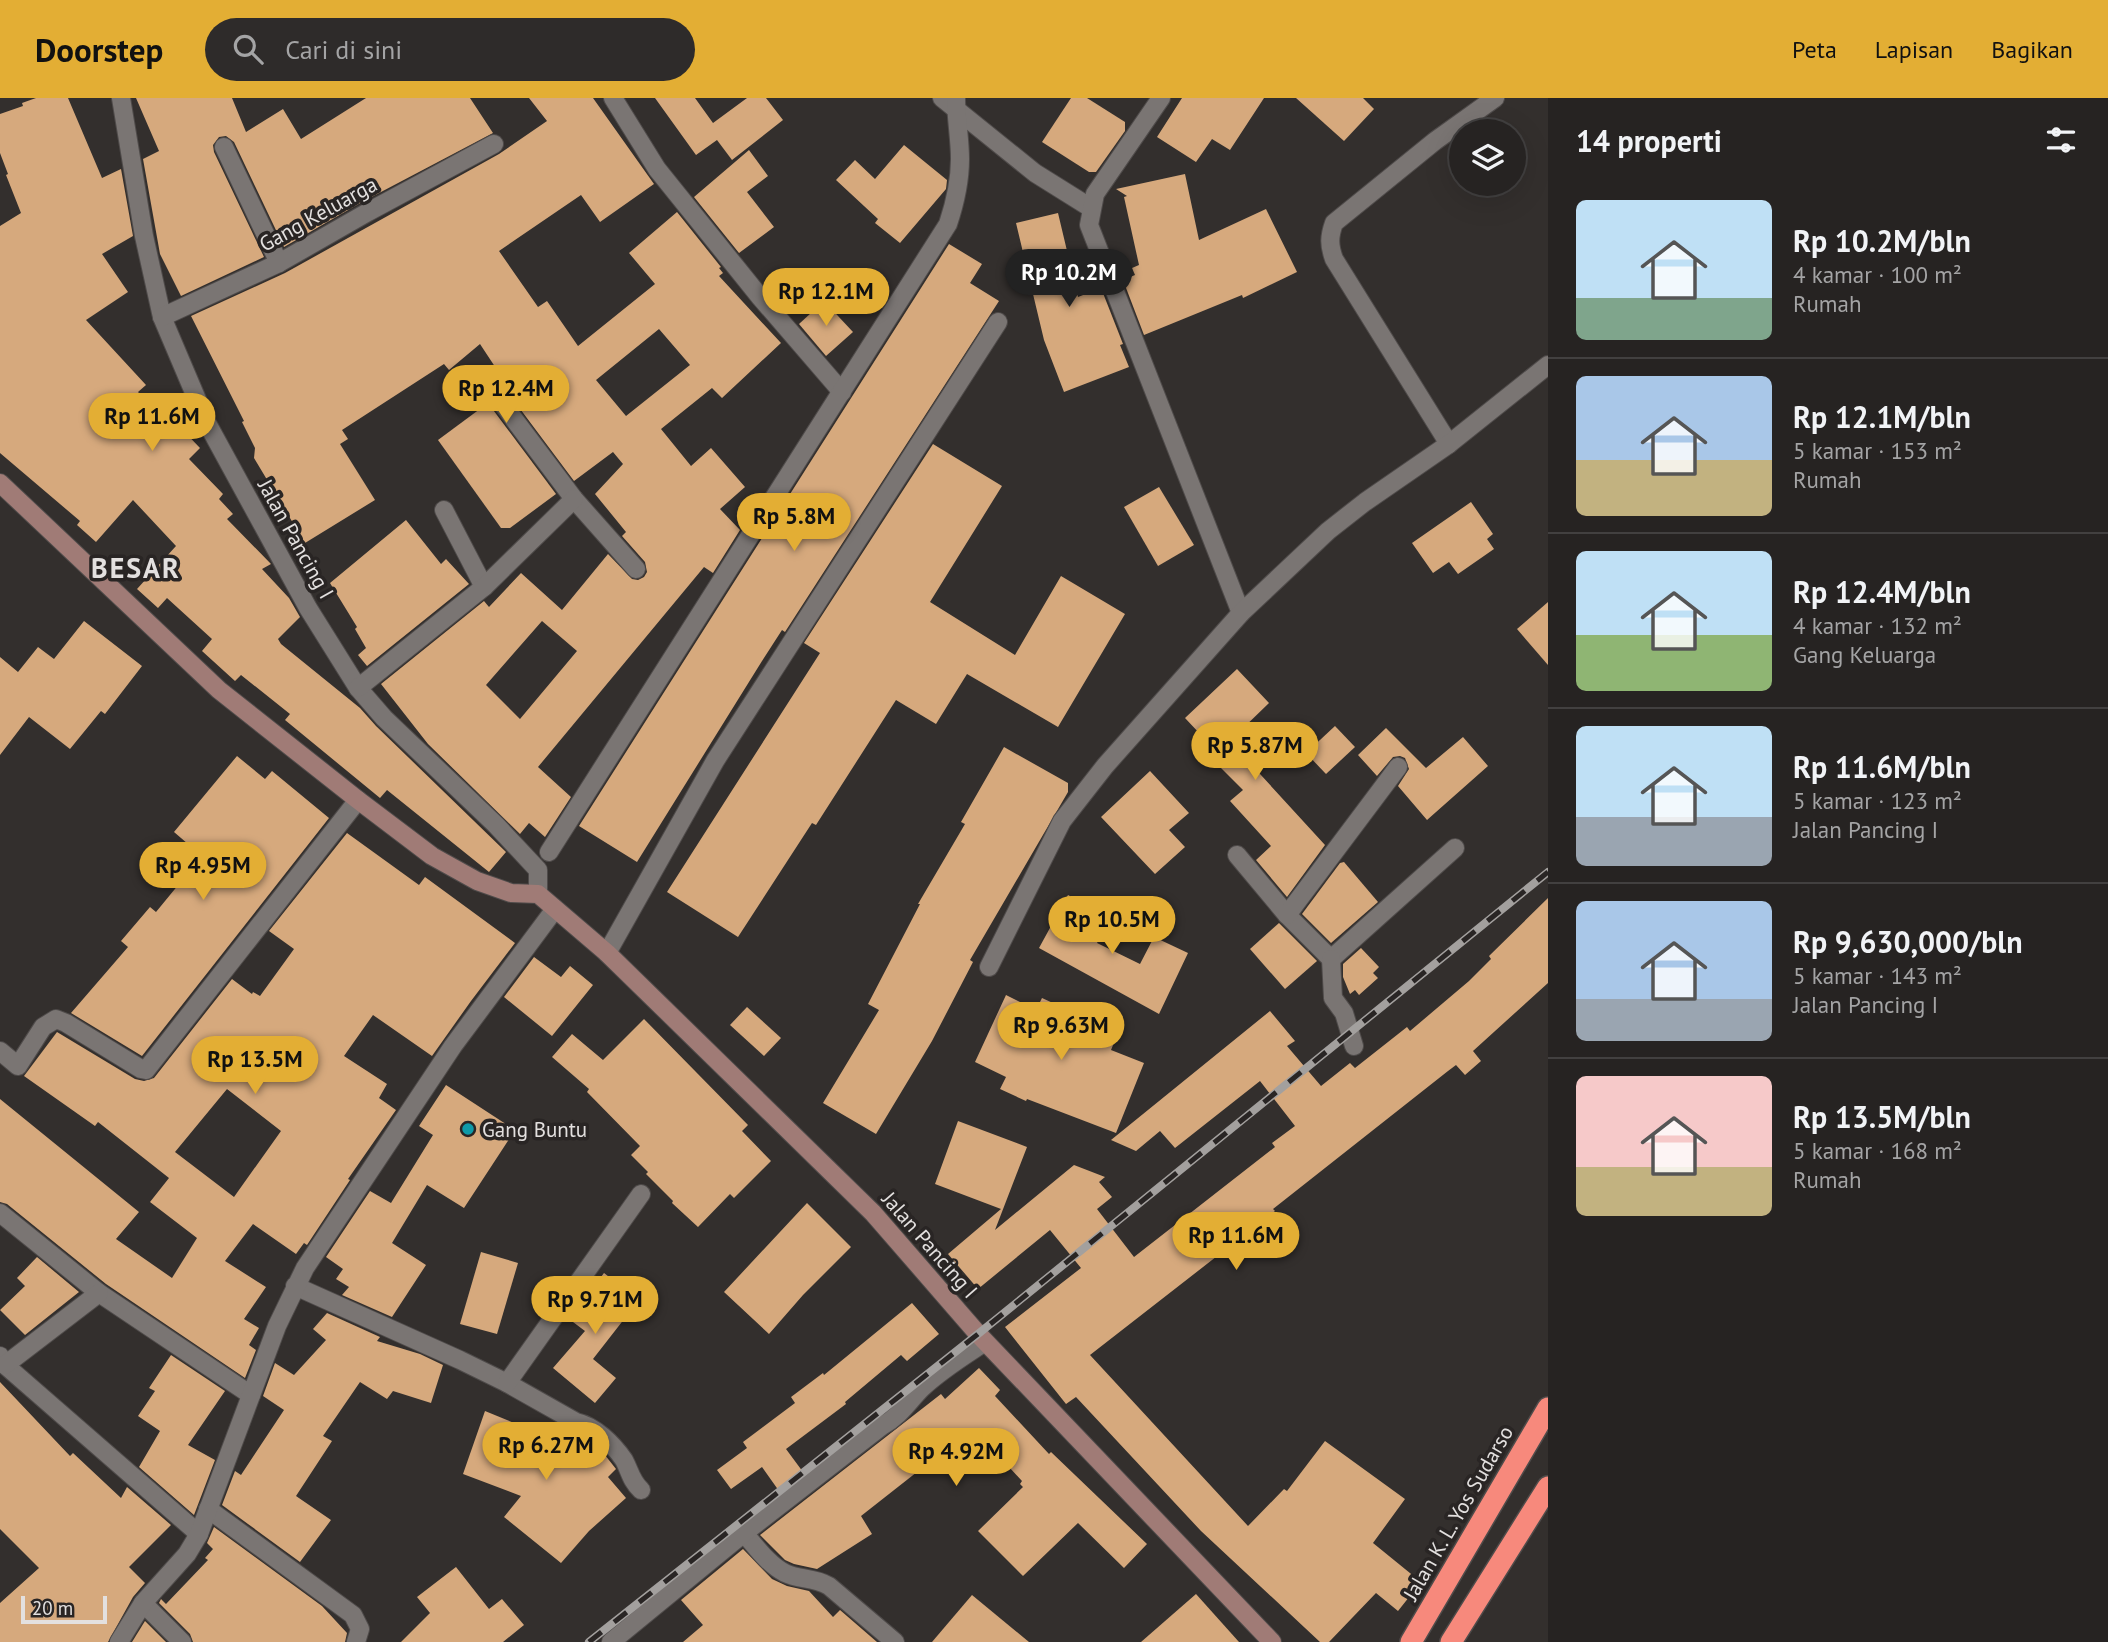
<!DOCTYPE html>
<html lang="id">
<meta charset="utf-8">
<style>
:root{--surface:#262322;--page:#2e2b2a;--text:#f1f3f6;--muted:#a4a4a5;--line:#424040;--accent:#e3ae34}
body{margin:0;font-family:"PT Sans",sans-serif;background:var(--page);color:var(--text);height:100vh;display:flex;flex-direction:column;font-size:26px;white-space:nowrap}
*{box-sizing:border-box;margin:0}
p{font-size:23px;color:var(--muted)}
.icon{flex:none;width:38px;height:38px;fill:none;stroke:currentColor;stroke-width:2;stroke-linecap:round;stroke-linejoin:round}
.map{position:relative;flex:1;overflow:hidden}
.side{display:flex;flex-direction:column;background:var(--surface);width:560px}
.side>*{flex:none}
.buttons{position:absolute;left:1449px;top:21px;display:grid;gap:14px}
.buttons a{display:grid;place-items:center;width:77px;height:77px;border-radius:50%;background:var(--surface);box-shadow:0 7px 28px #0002,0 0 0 2px var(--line);font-size:35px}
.scale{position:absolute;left:21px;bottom:18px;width:86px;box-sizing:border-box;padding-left:7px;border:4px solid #e3e0df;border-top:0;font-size:19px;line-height:24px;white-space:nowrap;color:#e3e0df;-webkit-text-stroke:5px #292524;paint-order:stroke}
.price{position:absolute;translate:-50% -60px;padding:0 16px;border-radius:24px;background:var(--accent);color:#111;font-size:23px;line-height:46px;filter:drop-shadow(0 2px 4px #0008)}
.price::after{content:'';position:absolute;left:50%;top:42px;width:21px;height:16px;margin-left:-10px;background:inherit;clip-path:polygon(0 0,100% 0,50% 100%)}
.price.active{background:#222;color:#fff}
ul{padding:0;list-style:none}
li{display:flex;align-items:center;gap:21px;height:175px;padding:0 28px}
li+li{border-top:2px solid var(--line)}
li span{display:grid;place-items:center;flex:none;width:196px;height:140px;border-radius:10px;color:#555}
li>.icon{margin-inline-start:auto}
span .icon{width:84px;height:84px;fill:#fffc;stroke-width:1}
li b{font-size:30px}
h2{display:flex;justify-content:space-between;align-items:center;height:84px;padding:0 28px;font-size:30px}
header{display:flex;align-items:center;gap:42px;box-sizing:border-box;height:98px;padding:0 35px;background:var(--accent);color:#111}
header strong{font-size:33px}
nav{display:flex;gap:38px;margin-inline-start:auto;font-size:24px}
.search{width:490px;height:63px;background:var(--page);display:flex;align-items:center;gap:18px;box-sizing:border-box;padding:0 24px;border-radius:38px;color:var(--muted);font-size:26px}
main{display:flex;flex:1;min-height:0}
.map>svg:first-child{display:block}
.building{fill:#d6a97d;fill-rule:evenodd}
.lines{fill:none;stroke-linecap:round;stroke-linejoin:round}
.street-casing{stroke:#4f4b4a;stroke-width:20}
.secondary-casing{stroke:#4f4b4a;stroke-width:20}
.highway-casing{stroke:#4f4b4a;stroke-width:24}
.street{stroke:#7a7573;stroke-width:18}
.secondary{stroke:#a07b76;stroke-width:18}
.highway{stroke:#f7897c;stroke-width:21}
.rail-casing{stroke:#a3a09e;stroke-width:8}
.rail{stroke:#292524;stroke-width:5;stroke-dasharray:16;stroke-linecap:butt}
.culture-dot{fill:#0f9aa8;stroke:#292524;stroke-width:2.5}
.labels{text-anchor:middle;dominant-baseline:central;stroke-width:7;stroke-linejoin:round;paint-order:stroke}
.street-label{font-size:21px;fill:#e3e0df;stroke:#292524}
.poi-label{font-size:21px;fill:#e3e0df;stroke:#292524;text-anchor:start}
.district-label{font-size:28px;font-weight:bold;letter-spacing:2px;fill:#e3e0df;stroke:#292524}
</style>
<header>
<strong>Doorstep</strong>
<div class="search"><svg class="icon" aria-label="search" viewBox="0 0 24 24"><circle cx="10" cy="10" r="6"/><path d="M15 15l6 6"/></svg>Cari di sini</div>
<nav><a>Peta</a><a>Lapisan</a><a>Bagikan</a></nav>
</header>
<main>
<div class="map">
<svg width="1548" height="1544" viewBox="0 0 1548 1544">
<rect width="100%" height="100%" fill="#332f2d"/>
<g class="building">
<path d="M 36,0 L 68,0 L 102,80 L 121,71 L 133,138 L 102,156 L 128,194 L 86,222 L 146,287 L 138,294 L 172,331 L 177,326 L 200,350 L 189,361 L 223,396 L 219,401 L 233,416 L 227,421 L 271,466 L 262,471 L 289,500 L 300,519 L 278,541 L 281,546 L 360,610 L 376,628 L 506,754 L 489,774 L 387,692 L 380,700 L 285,622 L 290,616 L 241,577 L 235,583 L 202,553 L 212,541 L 167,500 L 158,510 L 137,491 L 176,448 L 133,402 L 96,444 L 77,427 L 80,423 L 0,355 L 0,128 L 21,115 L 6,77 L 8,76 L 0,55 L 0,16 L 23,8 L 22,5 Z"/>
<path d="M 136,0 L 232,0 L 246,34 L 283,11 L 301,41 L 366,0 L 470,0 L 493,35 L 362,104 L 284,149 L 234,44 L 226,38 L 219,39 L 213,47 L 214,54 L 264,159 L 181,198 L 160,156 L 143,61 L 159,53 Z"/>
<path d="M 529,0 L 593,0 L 654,86 L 600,124 L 581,97 L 499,153 L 538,209 L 547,203 L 578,248 L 655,186 L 629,155 L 677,114 L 721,169 L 719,170 L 723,175 L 719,178 L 781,245 L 722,300 L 712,290 L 661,331 L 691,368 L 711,350 L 745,389 L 720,411 L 740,432 L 713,475 L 704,469 L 538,669 L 571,699 L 545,739 L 529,725 L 520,736 L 428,646 L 381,586 L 484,503 L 489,509 L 521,475 L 562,512 L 608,456 L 632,481 L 638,482 L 644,479 L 647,474 L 645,464 L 622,438 L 626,434 L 595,396 L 623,366 L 613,354 L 574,383 L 506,292 L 509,290 L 480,246 L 449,272 L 444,266 L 342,332 L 348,341 L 340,346 L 375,402 L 305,445 L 254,360 L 255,350 L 242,324 L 244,323 L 191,218 L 285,175 L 499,56 L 547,23 ZM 659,231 L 690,267 L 626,318 L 596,282 ZM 542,523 L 577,553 L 520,621 L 486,587 Z"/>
<path d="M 655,0 L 695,0 L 713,25 L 747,0 L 766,0 L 783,22 L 732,62 L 717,42 L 696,57 Z"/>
<path d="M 1071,0 L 1087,0 L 1125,24 L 1125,33 L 1096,74 L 1089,74 L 1042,44 Z"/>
<path d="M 1182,0 L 1264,0 L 1230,52 L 1212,41 L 1196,64 L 1157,39 Z"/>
<path d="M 1296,0 L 1363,0 L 1374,11 L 1344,43 Z"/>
<path d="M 904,47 L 947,82 L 946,91 L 900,145 L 875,125 L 878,121 L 836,82 L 855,62 L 875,81 Z"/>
<path d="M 749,52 L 768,78 L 747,94 L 774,129 L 739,155 L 694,99 Z"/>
<path d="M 1185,76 L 1199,142 L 1266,111 L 1297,174 L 1243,200 L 1242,197 L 1144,237 L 1123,182 L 1135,177 L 1132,170 L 1139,167 L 1124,99 L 1127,98 L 1116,91 Z"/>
<path d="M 1058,115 L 1078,199 L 1101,190 L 1123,246 L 1120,247 L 1129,269 L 1064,294 L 1044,242 L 1016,125 Z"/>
<path d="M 949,146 L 982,166 L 970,185 L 999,203 L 785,534 L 782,532 L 762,563 L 637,764 L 579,728 Z"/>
<path d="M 824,203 L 853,234 L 826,258 L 799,226 Z"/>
<path d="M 488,305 L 556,396 L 510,430 L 501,430 L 438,342 Z"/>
<path d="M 933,346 L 1002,388 L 930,504 L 1015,557 L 1061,478 L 1125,516 L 1058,629 L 967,576 L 936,626 L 896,602 L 816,727 L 812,725 L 738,839 L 667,794 L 820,555 L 804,545 Z"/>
<path d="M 1159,389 L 1194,447 L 1158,468 L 1124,409 Z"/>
<path d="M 1471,404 L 1493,436 L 1487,441 L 1494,451 L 1458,476 L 1449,464 L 1433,475 L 1412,445 Z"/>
<path d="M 406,422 L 441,466 L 446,461 L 469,486 L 367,568 L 358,557 L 366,550 L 355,531 L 357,529 L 330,485 Z"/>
<path d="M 1548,504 L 1548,567 L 1517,531 Z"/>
<path d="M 84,523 L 142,568 L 105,616 L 101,613 L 70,651 L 29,619 L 0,657 L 0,559 L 18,574 L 38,549 L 54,561 Z"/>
<path d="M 1237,571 L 1269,605 L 1236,637 L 1256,658 L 1249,664 L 1325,747 L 1287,799 L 1256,762 L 1271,748 L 1230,703 L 1243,692 L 1211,660 L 1217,654 L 1185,620 Z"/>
<path d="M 1335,628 L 1355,649 L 1326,676 L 1306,655 Z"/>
<path d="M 1386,630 L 1426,670 L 1463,639 L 1488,668 L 1427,722 L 1398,688 L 1409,671 L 1405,660 L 1400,658 L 1393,659 L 1377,678 L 1358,657 Z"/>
<path d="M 1004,649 L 1068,685 L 1068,694 L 970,862 L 973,864 L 932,943 L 876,1036 L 823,1005 L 879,912 L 868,906 L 920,806 L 918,806 L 965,726 L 961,724 Z"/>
<path d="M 237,658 L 265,681 L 272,673 L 329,720 L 142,958 L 71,915 L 128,849 L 121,843 L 150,809 L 156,814 L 202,758 L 174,734 Z"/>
<path d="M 1150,673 L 1189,715 L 1169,732 L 1185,749 L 1155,776 L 1101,719 Z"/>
<path d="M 347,735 L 419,787 L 425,779 L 515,845 L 471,903 L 432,958 L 373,917 L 344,958 L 387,986 L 379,1000 L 396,1012 L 348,1081 L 350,1082 L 307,1147 L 304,1145 L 296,1156 L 253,1126 L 225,1163 L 266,1189 L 244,1221 L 259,1230 L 249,1247 L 256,1252 L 245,1280 L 106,1186 L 7,1106 L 0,1104 L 0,1001 L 139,1114 L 116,1141 L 172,1180 L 197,1140 L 150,1104 L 169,1080 L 98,1024 L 95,1028 L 24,978 L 57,934 L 135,981 L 144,983 L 154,980 L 232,881 L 252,896 L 253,894 L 260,898 L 294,851 L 269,833 ZM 227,991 L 281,1033 L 234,1099 L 175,1054 Z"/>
<path d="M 1344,764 L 1378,804 L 1331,845 L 1302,816 L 1340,765 Z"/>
<path d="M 1068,797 L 1111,820 L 1097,845 L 1140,866 L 1154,839 L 1188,855 L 1159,916 L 1039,850 Z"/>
<path d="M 1548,800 L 1548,885 L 1473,953 L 1481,963 L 1465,977 L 1456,967 L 1448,973 L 1273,1111 L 1275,1113 L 1090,1257 L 1248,1428 L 1284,1391 L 1287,1393 L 1325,1343 L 1405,1401 L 1373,1445 L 1421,1484 L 1398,1513 L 1376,1495 L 1329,1544 L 1320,1544 L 1201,1433 L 1076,1299 L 1066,1306 L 1005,1229 L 1081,1170 L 1050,1132 L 978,1191 L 948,1156 L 1001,1111 L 935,1086 L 958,1023 L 1027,1049 L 995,1132 L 1074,1067 L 1105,1079 L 1099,1084 L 1112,1099 L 1097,1111 L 1134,1159 L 1275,1049 L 1272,1045 L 1295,1028 L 1260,983 L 1175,1050 L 1160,1033 L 1136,1053 L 1111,1042 L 1270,913 L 1295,943 L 1287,948 L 1321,988 L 1350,965 L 1355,970 L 1407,929 L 1410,933 L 1469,883 L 1491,861 L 1489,858 Z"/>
<path d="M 1279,825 L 1317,863 L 1285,891 L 1250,851 Z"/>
<path d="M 1361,850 L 1379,869 L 1373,875 L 1378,880 L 1359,897 L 1355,892 L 1350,896 L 1343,879 L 1343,866 Z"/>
<path d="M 534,859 L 561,879 L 570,868 L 593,887 L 552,938 L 504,899 Z"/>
<path d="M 1006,897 L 1036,912 L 1042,900 L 1118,935 L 1111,952 L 1144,965 L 1116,1035 L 1027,1001 L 1026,1003 L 1000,991 L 1006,979 L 975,964 Z"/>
<path d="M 747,909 L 781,940 L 764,958 L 730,927 Z"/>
<path d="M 644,921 L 748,1027 L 742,1033 L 771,1063 L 734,1100 L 730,1096 L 698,1129 L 672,1105 L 673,1103 L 646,1076 L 648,1074 L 631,1057 L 640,1048 L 587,994 L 589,991 L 552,959 L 572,936 L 603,962 Z"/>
<path d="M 446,987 L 515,1032 L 464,1110 L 427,1087 L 392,1145 L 426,1167 L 392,1219 L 342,1197 L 349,1189 L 336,1181 L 343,1171 L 326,1159 L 370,1093 L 391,1105 L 433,1037 L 419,1028 Z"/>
<path d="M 807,1105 L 851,1149 L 803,1197 L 769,1236 L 724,1194 Z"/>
<path d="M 481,1154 L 518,1165 L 497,1236 L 460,1226 Z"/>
<path d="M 37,1159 L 79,1194 L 25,1237 L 0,1212 L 25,1188 L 17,1180 Z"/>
<path d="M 604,1175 L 639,1202 L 593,1261 L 616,1280 L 595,1305 L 553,1270 L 585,1233 L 569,1221 Z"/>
<path d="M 912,1205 L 939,1236 L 907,1263 L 901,1257 L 845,1304 L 846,1306 L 786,1351 L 803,1374 L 779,1393 L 762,1369 L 731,1391 L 717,1372 L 747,1350 L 743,1344 L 795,1305 L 791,1299 L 823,1275 L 824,1277 Z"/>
<path d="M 327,1215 L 380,1239 L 377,1243 L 420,1256 L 443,1267 L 431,1305 L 393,1293 L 387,1301 L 360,1284 L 323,1338 L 332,1343 L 296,1398 L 331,1422 L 300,1464 L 222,1407 L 235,1373 L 241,1377 L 284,1312 L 263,1298 L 275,1265 L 294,1277 L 326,1242 L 313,1231 Z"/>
<path d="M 171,1257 L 225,1293 L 188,1347 L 215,1362 L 194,1417 L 139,1369 L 160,1333 L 138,1318 L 155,1293 L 149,1290 Z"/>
<path d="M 979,1270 L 1000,1292 L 995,1298 L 1049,1356 L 1051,1354 L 1147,1446 L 1124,1470 L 1078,1425 L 1023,1478 L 978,1433 L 1023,1389 L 1020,1386 L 1022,1383 L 973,1330 L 861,1418 L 872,1436 L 817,1471 L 794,1466 L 785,1462 L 760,1437 L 941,1296 L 945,1301 Z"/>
<path d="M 0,1284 L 70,1358 L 73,1355 L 121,1400 L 127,1389 L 171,1427 L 129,1469 L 145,1485 L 133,1499 L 108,1544 L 0,1544 L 0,1505 L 39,1470 L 0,1431 Z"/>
<path d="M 485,1313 L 514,1325 L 553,1349 L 570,1334 L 579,1337 L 601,1352 L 616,1371 L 608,1379 L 626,1400 L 589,1433 L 561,1465 L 504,1419 L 521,1398 L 463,1376 Z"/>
<path d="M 214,1429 L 322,1508 L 347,1535 L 345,1544 L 193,1544 L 190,1536 L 159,1505 L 161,1501 L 166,1506 L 208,1462 L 205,1460 L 213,1451 L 207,1445 Z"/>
<path d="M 743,1451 L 772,1481 L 787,1488 L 809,1493 L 833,1519 L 840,1512 L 877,1544 L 683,1544 L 703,1527 L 681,1502 Z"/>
<path d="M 456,1469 L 489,1511 L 502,1501 L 524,1527 L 503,1544 L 401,1544 L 430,1515 L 417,1499 Z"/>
<path d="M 1196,1496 L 1239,1544 L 1141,1544 Z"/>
<path d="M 972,1497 L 1029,1544 L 932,1544 Z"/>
<path d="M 145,1523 L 166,1544 L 132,1544 Z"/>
</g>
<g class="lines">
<g class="street-casing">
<g id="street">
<path d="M 121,0 L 144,138 L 162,219 L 207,325 L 308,510 L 358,590 L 384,620 L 496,727 L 538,772 L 538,796"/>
<path d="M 613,0 L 657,71 L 760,199 L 842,294"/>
<path d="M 942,0 L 1035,75 L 1091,110"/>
<path d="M 1161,0 L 1095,96 L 1089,127 L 1241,515"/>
<path d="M 224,49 L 279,165"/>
<path d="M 162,219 L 279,165 L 368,114 L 494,46"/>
<path d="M 483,280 L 574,401 L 636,471"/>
<path d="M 1449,346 L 1334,161 C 1329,147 1329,139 1334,125 L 1435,43 L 1495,0"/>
<path d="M 444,412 L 484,489"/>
<path d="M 358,590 L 484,489 L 574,401"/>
<path d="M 549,754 L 948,126 C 955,105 960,84 960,61 C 960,41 956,20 956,0"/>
<path d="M 1237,757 L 1287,817 L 1331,861 L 1455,750"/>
<path d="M 1287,817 L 1398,669"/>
<path d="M 607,855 L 715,663 L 998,224"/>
<path d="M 1331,861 L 1333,900 L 1344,915 L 1354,948"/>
<path d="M 989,869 L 1062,723 L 1105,668 L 1241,515 L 1328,433 L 1365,404 L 1449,346 L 1548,267"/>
<path d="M 0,953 L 18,968 L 43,929 L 56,921 L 66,925 L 141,971 L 146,972 L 358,702"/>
<path d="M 0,1115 L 99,1195 L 251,1297"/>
<path d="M 295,1188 L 460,1262 L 507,1285 L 576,1324 C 595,1328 613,1346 624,1362 C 630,1373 631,1383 641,1392"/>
<path d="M 0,1258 L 5,1267 L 199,1436"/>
<path d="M 5,1267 L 99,1195"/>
<path d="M 507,1285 L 641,1096"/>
<path d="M 208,1411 L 353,1517 L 360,1531 L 356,1544"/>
<path d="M 744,1435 C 756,1449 769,1467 785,1475 C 799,1482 813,1479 829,1488 L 895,1544"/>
<path d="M 143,1505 L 182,1544"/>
<path d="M 119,1544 L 143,1505 L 187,1456 L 199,1436 L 277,1228 L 305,1170 L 453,948 L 555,811"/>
<path d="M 611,1544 L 744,1435 L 882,1328 C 901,1317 908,1304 922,1290 C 941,1272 964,1258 985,1244"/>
</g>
</g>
<g class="secondary-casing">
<path id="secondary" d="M 0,385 L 219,592 L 358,702 L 432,758 L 477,783 L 511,795 L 538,796 L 607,855 L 873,1115 L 978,1236 L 1272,1544"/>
</g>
<g class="highway-casing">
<g id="highway">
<path d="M 1411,1544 L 1548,1310"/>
<path d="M 1451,1544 L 1548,1389"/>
</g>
</g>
<use href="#street" class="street"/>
<use href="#secondary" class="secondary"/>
<use href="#highway" class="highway"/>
<g class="rail-casing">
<path id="rail" d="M 589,1544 L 978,1236 L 1548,774"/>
</g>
<use href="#rail" class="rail"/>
</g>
<circle class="culture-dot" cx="468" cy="1031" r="7"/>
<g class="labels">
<g class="street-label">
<text transform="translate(318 116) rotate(-29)">Gang Keluarga</text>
<text transform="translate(296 441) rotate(61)">Jalan Pancing I</text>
<text transform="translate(930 1147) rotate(49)">Jalan Pancing I</text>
<text transform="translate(1458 1415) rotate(-60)">Jalan K. L. Yos Sudarso</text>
</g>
<g class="poi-label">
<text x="482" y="1031">Gang Buntu</text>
</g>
<g class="district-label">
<text x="136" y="469">BESAR</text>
</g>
</g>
</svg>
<div class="buttons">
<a><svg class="icon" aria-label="layers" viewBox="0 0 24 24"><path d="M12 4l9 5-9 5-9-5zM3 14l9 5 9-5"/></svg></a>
</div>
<div class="scale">20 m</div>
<b class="price active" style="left:1069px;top:211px">Rp 10.2M</b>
<b class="price" style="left:826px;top:230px">Rp 12.1M</b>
<b class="price" style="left:506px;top:327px">Rp 12.4M</b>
<b class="price" style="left:152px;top:355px">Rp 11.6M</b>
<b class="price" style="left:794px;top:455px">Rp 5.8M</b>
<b class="price" style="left:1255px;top:684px">Rp 5.87M</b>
<b class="price" style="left:203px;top:804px">Rp 4.95M</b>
<b class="price" style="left:1112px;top:858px">Rp 10.5M</b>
<b class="price" style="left:1061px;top:964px">Rp 9.63M</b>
<b class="price" style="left:255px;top:998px">Rp 13.5M</b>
<b class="price" style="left:1236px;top:1174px">Rp 11.6M</b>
<b class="price" style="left:595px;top:1238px">Rp 9.71M</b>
<b class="price" style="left:546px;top:1384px">Rp 6.27M</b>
<b class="price" style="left:956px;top:1390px">Rp 4.92M</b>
</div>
<section class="side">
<h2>14 properti<svg class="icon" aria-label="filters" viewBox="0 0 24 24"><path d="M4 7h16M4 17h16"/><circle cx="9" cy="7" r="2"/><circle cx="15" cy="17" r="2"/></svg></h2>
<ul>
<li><span style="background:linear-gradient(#bfe0f5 70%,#7fa58c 0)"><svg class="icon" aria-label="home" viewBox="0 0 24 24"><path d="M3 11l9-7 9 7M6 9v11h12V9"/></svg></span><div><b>Rp 10.2M/bln</b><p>4 kamar · 100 m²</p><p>Rumah</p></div></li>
<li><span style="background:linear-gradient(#a9c7e8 60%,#c2b280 0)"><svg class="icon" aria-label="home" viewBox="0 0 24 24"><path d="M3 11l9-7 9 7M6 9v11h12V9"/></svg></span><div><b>Rp 12.1M/bln</b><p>5 kamar · 153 m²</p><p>Rumah</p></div></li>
<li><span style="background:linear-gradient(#bfe0f5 60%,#8fb573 0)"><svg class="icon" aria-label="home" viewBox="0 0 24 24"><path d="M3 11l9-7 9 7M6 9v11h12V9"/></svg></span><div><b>Rp 12.4M/bln</b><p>4 kamar · 132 m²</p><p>Gang Keluarga</p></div></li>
<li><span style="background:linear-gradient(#bfe0f5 65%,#9aa5b1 0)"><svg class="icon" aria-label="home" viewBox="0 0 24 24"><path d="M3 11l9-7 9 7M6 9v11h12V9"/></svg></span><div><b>Rp 11.6M/bln</b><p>5 kamar · 123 m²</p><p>Jalan Pancing I</p></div></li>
<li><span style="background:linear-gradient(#a9c7e8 70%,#9aa5b1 0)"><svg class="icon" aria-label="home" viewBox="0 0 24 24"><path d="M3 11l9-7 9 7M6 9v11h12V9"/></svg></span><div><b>Rp 9,630,000/bln</b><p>5 kamar · 143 m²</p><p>Jalan Pancing I</p></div></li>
<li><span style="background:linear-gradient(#f6c9c9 65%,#c2b280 0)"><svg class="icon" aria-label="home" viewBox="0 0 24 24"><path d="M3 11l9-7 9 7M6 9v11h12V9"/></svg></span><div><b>Rp 13.5M/bln</b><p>5 kamar · 168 m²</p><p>Rumah</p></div></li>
</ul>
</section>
</main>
